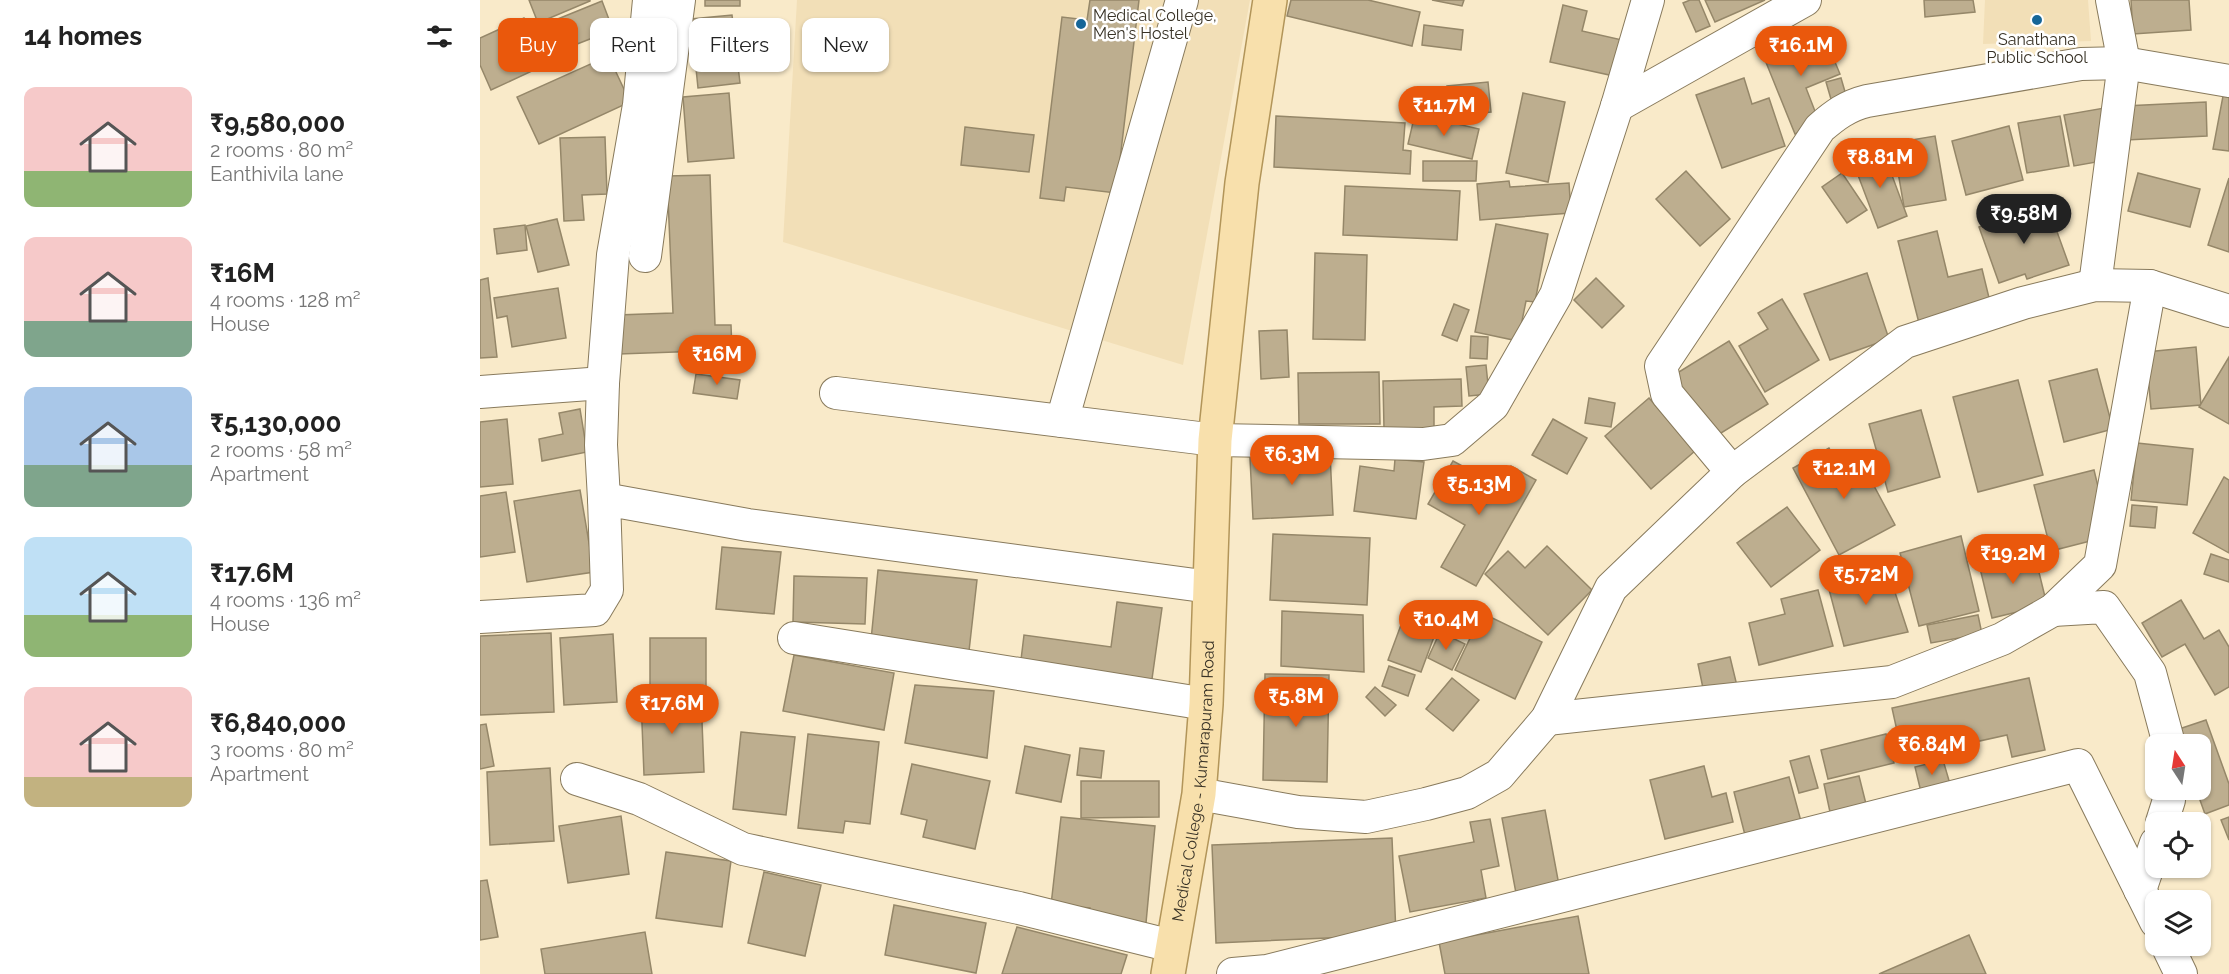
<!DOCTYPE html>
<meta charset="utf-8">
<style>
:root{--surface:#fff;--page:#f2f2f2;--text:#222;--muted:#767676;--accent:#ea580c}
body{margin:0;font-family:Raleway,sans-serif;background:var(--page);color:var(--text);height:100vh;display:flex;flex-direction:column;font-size:22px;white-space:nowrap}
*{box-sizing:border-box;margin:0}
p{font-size:20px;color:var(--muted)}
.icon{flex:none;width:33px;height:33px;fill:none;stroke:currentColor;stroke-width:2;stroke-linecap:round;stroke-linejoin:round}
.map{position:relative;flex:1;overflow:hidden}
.drawer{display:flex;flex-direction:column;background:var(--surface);width:480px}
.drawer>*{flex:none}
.banner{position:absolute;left:18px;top:18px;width:570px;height:54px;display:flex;gap:12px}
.needle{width:39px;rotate:348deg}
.fabs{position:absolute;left:1665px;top:734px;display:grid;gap:12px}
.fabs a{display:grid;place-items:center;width:66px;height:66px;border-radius:12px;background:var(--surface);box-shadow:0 2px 4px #0004;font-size:30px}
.price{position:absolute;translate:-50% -51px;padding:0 14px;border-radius:21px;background:var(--accent);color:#fff;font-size:20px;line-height:39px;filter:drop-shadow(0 2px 3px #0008)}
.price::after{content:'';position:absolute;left:50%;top:36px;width:18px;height:14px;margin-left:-9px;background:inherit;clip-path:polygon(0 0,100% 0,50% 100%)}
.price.on{background:#222;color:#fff}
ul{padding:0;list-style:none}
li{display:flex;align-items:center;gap:18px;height:150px;padding:0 24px}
li span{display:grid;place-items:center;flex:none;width:168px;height:120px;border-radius:12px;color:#555}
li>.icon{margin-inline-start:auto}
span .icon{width:72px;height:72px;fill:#fffc;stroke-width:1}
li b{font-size:26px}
h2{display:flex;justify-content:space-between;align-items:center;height:72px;padding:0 24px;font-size:26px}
.chip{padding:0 21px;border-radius:12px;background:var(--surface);box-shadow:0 2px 4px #0004;font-size:21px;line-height:54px}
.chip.on{background:var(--accent);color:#fff}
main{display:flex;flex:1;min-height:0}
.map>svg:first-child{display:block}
.built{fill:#f2dfb7}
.building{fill:#bdae8f;stroke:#958769;stroke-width:1.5}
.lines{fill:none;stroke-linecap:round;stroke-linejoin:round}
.minor-casing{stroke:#887a5c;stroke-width:34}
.major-casing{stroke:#b29559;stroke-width:36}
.minor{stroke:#fff;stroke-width:32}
.major{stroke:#f8e0ac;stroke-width:33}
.poi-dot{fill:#166698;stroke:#fff;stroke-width:2}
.labels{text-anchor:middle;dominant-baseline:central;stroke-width:5;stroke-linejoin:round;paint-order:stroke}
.poi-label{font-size:16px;fill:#383226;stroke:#fff;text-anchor:start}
.street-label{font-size:16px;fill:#383226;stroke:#fff}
</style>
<main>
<section class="drawer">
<h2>14 homes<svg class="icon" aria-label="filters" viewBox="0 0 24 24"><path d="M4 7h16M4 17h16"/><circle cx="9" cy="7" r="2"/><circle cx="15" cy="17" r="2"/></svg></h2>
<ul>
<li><span style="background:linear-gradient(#f6c9c9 70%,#8fb573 0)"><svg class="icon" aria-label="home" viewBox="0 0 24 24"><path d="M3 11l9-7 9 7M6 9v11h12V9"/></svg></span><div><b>₹9,580,000</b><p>2 rooms · 80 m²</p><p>Eanthivila lane</p></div></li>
<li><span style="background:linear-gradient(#f6c9c9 70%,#7fa58c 0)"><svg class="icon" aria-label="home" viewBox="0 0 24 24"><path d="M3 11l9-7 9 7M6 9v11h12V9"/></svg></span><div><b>₹16M</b><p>4 rooms · 128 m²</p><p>House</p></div></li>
<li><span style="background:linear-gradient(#a9c7e8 65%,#7fa58c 0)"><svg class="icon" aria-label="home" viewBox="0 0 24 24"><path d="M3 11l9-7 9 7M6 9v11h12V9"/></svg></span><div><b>₹5,130,000</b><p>2 rooms · 58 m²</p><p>Apartment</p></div></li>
<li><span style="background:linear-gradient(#bfe0f5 65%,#8fb573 0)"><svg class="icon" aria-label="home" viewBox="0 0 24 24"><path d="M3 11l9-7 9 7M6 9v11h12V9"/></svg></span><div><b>₹17.6M</b><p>4 rooms · 136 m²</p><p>House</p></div></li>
<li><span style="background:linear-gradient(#f6c9c9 75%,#c2b280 0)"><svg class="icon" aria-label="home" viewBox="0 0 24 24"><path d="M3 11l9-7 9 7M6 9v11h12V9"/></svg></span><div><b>₹6,840,000</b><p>3 rooms · 80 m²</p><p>Apartment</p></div></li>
</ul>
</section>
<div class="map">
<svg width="1749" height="974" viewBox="0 0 1749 974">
<rect width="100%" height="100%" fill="#f9eac9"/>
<g class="built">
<path d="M 317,0 L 770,0 L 703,365 L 303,242 Z"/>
<path d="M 1505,0 L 1608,0 L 1611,41 L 1503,44 Z"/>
</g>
<g class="building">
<path d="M 49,0 L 110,0 L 110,1 L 58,23 Z"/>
<rect x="225" y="0" width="35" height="6"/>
<path d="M 610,0 L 659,0 L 636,193 L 586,187 L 584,201 L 560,198 L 582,17 L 607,20 Z"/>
<path d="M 811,0 L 888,0 L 940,12 L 932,46 L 807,16 Z"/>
<path d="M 952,0 L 984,0 L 982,6 Z"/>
<path d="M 1210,0 L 1219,0 L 1230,26 L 1216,32 L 1203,3 Z"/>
<path d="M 1225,0 L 1285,0 L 1235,22 Z"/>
<path d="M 1444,0 L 1493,0 L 1495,12 L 1445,17 Z"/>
<path d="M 1651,0 L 1709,0 L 1711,30 L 1653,34 Z"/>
<path d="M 122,1 L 133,30 L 69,55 L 58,27 Z"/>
<path d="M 1083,5 L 1107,11 L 1102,31 L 1151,42 L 1143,78 L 1070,62 Z"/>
<path d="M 252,15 L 260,83 L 218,88 L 211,19 Z"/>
<path d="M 44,18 L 65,65 L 11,90 L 0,65 L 0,38 Z"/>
<path d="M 944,25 L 983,30 L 981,50 L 942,45 Z"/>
<path d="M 1342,31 L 1360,74 L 1326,88 L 1340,124 L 1315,134 L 1283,55 Z"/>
<path d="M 141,33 L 154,62 L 135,70 L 150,102 L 59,144 L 37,97 L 122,59 L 115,44 Z"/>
<path d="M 1264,78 L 1272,104 L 1289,98 L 1305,146 L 1242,168 L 1216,95 Z"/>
<path d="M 1361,78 L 1368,102 L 1353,106 L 1346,82 Z"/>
<path d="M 1008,82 L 1011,112 L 970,116 L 967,86 Z"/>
<path d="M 249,93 L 254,158 L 208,162 L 203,97 Z"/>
<path d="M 1043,93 L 1085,102 L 1068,182 L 1026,173 Z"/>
<path d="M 1743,96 L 1749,97 L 1749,151 L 1733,149 Z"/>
<path d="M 1726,102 L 1727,136 L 1646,140 L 1644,106 Z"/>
<path d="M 1630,107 L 1639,158 L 1594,166 L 1584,115 Z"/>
<path d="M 935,114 L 999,129 L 992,159 L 928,144 Z"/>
<path d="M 796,116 L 925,123 L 923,150 L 931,151 L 930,174 L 794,167 Z"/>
<path d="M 1580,116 L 1589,166 L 1547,173 L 1538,123 Z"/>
<path d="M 1529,126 L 1543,180 L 1486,195 L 1472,141 Z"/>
<path d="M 485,127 L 554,135 L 549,172 L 481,165 Z"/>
<path d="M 1455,136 L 1466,200 L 1424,207 L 1413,143 Z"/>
<path d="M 125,137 L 127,194 L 102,195 L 104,220 L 84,221 L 80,138 Z"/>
<path d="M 1403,151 L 1427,216 L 1398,228 L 1373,162 Z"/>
<path d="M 943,161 L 997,161 L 996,181 L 943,181 Z"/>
<path d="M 1206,171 L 1250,219 L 1220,246 L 1176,199 Z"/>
<path d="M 1362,173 L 1387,210 L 1367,223 L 1342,187 Z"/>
<path d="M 1658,173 L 1720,189 L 1710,227 L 1648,211 Z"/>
<path d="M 230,175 L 235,325 L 251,325 L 252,350 L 139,354 L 137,315 L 193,313 L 187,176 Z"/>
<path d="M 1749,178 L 1749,252 L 1728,245 Z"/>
<path d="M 1029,181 L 1030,187 L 1089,183 L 1091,213 L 1000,220 L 997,184 Z"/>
<path d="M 865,186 L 980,191 L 977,240 L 863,235 Z"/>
<path d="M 1567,204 L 1589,265 L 1547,279 L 1545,274 L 1519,283 L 1499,227 Z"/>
<path d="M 77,219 L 89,265 L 58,272 L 46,226 Z"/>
<path d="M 1016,224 L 1068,234 L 1055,302 L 1046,301 L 1038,341 L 995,332 Z"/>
<path d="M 45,225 L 47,250 L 17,254 L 14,229 Z"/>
<path d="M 1457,231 L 1468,277 L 1502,269 L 1511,306 L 1439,323 L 1418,241 Z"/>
<path d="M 835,253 L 887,255 L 885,340 L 833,339 Z"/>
<path d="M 1387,273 L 1409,339 L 1350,360 L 1324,294 Z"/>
<path d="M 8,278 L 17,357 L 0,358 L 0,280 Z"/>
<path d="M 1116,278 L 1144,306 L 1122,328 L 1094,300 Z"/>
<path d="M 78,288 L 86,338 L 32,347 L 27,316 L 17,318 L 14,298 Z"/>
<path d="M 1302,299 L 1339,360 L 1285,392 L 1259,346 L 1288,329 L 1278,313 Z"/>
<path d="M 974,304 L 989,310 L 977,341 L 962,335 Z"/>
<path d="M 807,330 L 809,377 L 781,379 L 779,331 Z"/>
<path d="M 991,336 L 1008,337 L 1007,359 L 990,358 Z"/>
<path d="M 1249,341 L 1288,404 L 1233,438 L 1194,375 Z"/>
<path d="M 1716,347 L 1721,405 L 1671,409 L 1666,352 Z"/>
<path d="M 1749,357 L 1749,424 L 1719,407 Z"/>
<path d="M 1006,365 L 1009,394 L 989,396 L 986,367 Z"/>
<path d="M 1617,369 L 1633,429 L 1584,442 L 1569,381 Z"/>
<path d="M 899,372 L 900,424 L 819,424 L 818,373 Z"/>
<path d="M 216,374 L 260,380 L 257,399 L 213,393 Z"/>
<path d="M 981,379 L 982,406 L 954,407 L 954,428 L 904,429 L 903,381 Z"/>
<path d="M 1538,380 L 1563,475 L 1498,492 L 1473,397 Z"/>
<path d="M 1109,398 L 1135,403 L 1131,427 L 1105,423 Z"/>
<path d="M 1169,398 L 1215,451 L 1171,489 L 1125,436 Z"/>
<path d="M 100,409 L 107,452 L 62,461 L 59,439 L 83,434 L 79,413 Z"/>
<path d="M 1441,410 L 1460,477 L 1408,492 L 1389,424 Z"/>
<path d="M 27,419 L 33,484 L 0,487 L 0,422 Z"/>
<path d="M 1073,419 L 1107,438 L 1087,474 L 1052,455 Z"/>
<path d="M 1657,443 L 1713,449 L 1707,505 L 1651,500 Z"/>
<path d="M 1349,448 L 1361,469 L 1380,460 L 1415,525 L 1359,555 L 1313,468 Z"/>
<path d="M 850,454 L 853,515 L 773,519 L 770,458 Z"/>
<path d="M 915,459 L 944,462 L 936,519 L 874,511 L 880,466 L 914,471 Z"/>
<path d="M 973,461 L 1019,486 L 1031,466 L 1056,480 L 996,586 L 961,567 L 985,525 L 948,504 Z"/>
<path d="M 1614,470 L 1630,536 L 1571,551 L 1554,485 Z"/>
<path d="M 1744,477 L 1749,480 L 1749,553 L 1713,533 Z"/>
<path d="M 100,490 L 114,572 L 47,582 L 34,501 Z"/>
<path d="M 26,492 L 35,552 L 0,557 L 0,496 Z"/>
<path d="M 1652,505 L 1677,507 L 1675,528 L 1650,526 Z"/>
<path d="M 1307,507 L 1340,550 L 1291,587 L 1257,543 Z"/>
<path d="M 793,534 L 890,538 L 887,605 L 790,600 Z"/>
<path d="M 1481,536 L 1499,611 L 1439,626 L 1420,553 Z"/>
<path d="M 1067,546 L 1112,590 L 1068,635 L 1005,574 L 1028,551 L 1045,568 Z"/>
<path d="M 242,547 L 301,552 L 294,614 L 236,609 Z"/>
<path d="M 1554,552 L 1567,605 L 1512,618 L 1499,564 Z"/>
<path d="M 1731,554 L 1749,560 L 1749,582 L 1724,574 Z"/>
<path d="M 1406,565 L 1428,632 L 1364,646 L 1346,578 Z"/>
<path d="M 398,570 L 497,580 L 489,651 L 391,640 Z"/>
<path d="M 314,576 L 387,578 L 385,624 L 313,622 Z"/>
<path d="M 1338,590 L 1353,646 L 1279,665 L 1269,623 L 1305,614 L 1301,599 Z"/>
<path d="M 1701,600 L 1724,639 L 1739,630 L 1749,647 L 1749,687 L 1735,695 L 1705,644 L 1682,657 L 1662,623 Z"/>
<path d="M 637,602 L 682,608 L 671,686 L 540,668 L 544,635 L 631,647 Z"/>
<path d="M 928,606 L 961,618 L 941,672 L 908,660 Z"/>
<path d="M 802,611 L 883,615 L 884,672 L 801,666 Z"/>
<path d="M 1002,613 L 1062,642 L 1035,699 L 975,670 Z"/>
<path d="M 1498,615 L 1502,634 L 1451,643 L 1447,625 Z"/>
<path d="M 960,632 L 985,644 L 972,670 L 948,658 Z"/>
<path d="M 71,633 L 74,712 L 0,715 L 0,636 Z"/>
<path d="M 133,634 L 137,702 L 84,705 L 80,638 Z"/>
<rect x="170" y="638" width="56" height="48"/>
<path d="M 314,655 L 414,673 L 404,730 L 303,711 Z"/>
<path d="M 1250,657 L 1257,686 L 1224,693 L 1218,664 Z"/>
<path d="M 909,666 L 935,675 L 928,696 L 902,686 Z"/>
<path d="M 785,674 L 849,675 L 847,782 L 783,780 Z"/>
<path d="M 972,678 L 999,700 L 973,731 L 946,709 Z"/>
<path d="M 1549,678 L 1565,750 L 1532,757 L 1527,735 L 1423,758 L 1412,708 Z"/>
<path d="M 435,685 L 514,691 L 507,758 L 425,743 Z"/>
<path d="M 895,687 L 916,705 L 905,716 L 886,697 Z"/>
<path d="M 221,696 L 224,772 L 164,775 L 161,698 Z"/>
<path d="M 1726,720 L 1749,784 L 1749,805 L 1725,814 L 1716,789 L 1720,789 L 1720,744 L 1700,744 L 1696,730 Z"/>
<path d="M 6,724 L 14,766 L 0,769 L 0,725 Z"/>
<path d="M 261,732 L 315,737 L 306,815 L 253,809 Z"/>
<path d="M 328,734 L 399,742 L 390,824 L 365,821 L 363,833 L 318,828 Z"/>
<path d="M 1406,734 L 1414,763 L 1348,779 L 1341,750 Z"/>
<path d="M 545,746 L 590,755 L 581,802 L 536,793 Z"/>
<path d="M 600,748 L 624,751 L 621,778 L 597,775 Z"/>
<path d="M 1329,756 L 1338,788 L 1319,793 L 1310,761 Z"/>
<path d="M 1463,760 L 1470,784 L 1441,792 L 1435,767 Z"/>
<path d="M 432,764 L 510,781 L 495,849 L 443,837 L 447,820 L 421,814 Z"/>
<path d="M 1224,766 L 1232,797 L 1246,793 L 1253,822 L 1185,839 L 1170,780 Z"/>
<path d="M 70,768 L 74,841 L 10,845 L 7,772 Z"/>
<path d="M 1379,776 L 1386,804 L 1350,812 L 1344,784 Z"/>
<path d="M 1309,777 L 1322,825 L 1266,839 L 1254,792 Z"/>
<path d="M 601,781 L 679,781 L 679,817 L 601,818 Z"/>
<path d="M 1065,810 L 1081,896 L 1038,904 L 1022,818 Z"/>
<path d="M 141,816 L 149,874 L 88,883 L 79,826 Z"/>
<path d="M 581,817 L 675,826 L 666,923 L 609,918 L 610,908 L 571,905 Z"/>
<path d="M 1749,817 L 1749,840 L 1741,820 Z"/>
<path d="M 1010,819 L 1019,866 L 1001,870 L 1006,898 L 930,912 L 919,856 L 994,842 L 990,822 Z"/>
<path d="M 912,838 L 916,935 L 736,943 L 732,845 Z"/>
<path d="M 186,852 L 251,861 L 242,927 L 176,918 Z"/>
<path d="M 284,872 L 341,885 L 325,956 L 268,943 Z"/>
<path d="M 7,880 L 18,937 L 0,940 L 0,881 Z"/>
<path d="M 414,905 L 506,923 L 496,973 L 405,955 Z"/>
<path d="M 1098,916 L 1109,974 L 965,974 L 959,942 Z"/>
<path d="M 537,927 L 647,955 L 641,974 L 522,974 Z"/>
<path d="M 165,932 L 172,974 L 65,974 L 61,949 Z"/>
<path d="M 1489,935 L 1506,974 L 1399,974 Z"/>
</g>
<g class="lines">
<g class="minor-casing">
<g id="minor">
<path d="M 1137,106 L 1325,0"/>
<path d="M 165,256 L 199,0"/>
<path d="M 1615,285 L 1644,63 L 1632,0"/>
<path d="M 0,392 L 123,383"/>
<path d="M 356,393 L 735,440 L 943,444 L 972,440 L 1013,405 L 1076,295 L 1137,106 L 1168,0"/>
<path d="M 582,421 L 702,0"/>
<path d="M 1252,472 L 1425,342 L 1543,303 L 1615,285 L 1670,286 L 1749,311"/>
<path d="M 124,499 L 121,445 L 123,383 L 133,255 L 159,105 L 169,0"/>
<path d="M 1573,610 L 1624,607 L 1670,673 L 1689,744"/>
<path d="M 0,617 L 115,610 L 127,590 L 124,499 L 268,525 L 730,587"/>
<path d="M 314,638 L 726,704"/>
<path d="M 1067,719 L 1412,682 L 1522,639 L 1573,610 L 1620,565 L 1670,286"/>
<path d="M 97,779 L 159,799 L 263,849 L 539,908 L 692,946"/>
<path d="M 719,794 L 818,812 L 886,817 L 946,804 L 987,793 L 1019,775 L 1067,719 L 1131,588 L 1252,472 L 1187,394 L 1181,366 L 1340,128 C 1355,115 1367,106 1387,101 L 1601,64 L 1644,63 L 1749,81"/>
<path d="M 1682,822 L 1689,800 L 1689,789"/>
<path d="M 1660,890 L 1676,843"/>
<path d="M 1687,945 L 1701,974"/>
<path d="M 753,974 L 787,971 L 1598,765 L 1676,922"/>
</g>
</g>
<g class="major-casing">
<g id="major">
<path id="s1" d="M 688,974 L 719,794 L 726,704 L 735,440 L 762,183 L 790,0"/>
</g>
</g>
<use href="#minor" class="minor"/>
<use href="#major" class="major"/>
</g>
<g class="poi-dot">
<circle cx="1557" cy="20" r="6"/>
<circle cx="601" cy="24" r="6"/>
</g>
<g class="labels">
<g class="poi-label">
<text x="613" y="15">Medical College,<tspan x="613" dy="18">Men's Hostel</tspan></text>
<text x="1557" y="39" text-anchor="middle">Sanathana<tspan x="1557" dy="18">Public School</tspan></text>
</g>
<g class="street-label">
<text stroke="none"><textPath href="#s1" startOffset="195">Medical College - Kumarapuram Road</textPath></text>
</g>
</g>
</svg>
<div class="fabs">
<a><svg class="needle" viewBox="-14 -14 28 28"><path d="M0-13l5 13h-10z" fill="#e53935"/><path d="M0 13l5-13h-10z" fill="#767676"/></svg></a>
<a><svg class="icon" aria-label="locate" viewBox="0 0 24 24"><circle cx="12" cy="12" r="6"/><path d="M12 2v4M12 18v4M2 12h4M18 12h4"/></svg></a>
<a><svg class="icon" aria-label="layers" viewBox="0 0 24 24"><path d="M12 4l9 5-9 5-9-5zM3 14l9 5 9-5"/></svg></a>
</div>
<b class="price" style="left:1321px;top:77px">₹16.1M</b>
<b class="price" style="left:964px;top:137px">₹11.7M</b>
<b class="price" style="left:1400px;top:189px">₹8.81M</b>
<b class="price on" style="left:1544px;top:245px">₹9.58M</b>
<b class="price" style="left:237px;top:386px">₹16M</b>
<b class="price" style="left:812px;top:486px">₹6.3M</b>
<b class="price" style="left:1364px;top:500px">₹12.1M</b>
<b class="price" style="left:999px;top:516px">₹5.13M</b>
<b class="price" style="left:1533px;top:585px">₹19.2M</b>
<b class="price" style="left:1386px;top:606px">₹5.72M</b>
<b class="price" style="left:966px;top:651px">₹10.4M</b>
<b class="price" style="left:816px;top:728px">₹5.8M</b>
<b class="price" style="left:192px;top:735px">₹17.6M</b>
<b class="price" style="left:1452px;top:776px">₹6.84M</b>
<div class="banner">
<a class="chip on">Buy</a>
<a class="chip">Rent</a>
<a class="chip">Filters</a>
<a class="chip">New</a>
</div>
</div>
</main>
